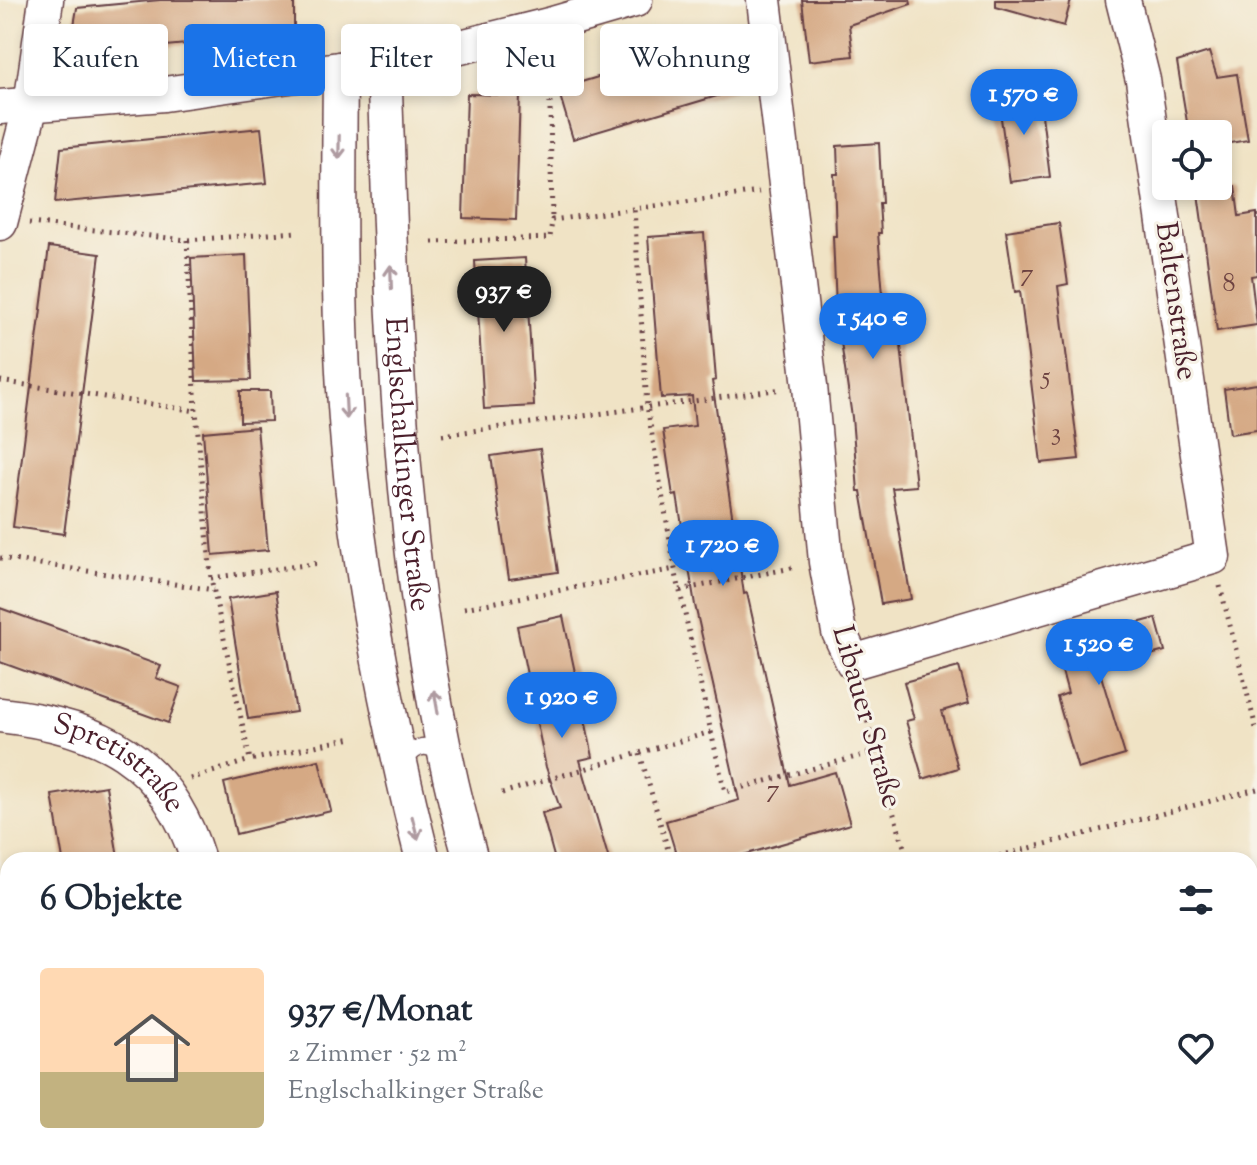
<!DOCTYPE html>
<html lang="de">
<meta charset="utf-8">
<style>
:root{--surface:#fff;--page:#f2f2f3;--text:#1f2937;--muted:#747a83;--accent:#1a73e8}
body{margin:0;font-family:"Sorts Mill Goudy",serif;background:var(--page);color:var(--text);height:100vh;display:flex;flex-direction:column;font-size:30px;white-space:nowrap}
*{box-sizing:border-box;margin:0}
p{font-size:26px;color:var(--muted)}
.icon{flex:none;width:44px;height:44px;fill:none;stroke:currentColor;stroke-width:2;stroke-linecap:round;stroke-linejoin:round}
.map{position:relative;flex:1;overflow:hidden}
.side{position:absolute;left:0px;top:852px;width:1258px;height:314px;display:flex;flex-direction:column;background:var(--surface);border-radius:24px 24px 0 0;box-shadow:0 4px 12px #0003}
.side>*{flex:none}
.top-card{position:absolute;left:24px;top:24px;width:800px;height:72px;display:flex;gap:16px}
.fabs{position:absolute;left:1152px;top:120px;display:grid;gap:16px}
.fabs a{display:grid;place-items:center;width:80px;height:80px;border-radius:8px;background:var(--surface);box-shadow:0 4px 12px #0003;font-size:40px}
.price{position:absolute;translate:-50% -68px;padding:0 18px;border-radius:28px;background:var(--accent);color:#fff;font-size:26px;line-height:52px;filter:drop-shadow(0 2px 4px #0008)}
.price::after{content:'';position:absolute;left:50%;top:48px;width:24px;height:18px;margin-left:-12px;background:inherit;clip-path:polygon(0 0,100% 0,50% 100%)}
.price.active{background:#222;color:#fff}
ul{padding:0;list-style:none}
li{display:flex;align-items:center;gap:24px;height:200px;padding:0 40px}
li span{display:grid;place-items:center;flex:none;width:224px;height:160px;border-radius:8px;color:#555}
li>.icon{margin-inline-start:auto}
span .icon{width:96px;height:96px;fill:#fffc;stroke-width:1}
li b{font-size:34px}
h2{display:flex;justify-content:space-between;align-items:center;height:96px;padding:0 40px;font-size:34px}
.chip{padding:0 28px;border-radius:8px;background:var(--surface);box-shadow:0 4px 12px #0003;font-size:28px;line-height:72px}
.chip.active{background:var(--accent);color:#fff}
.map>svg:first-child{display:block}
.green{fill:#8dd18a;stroke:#6c785a;stroke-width:2}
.building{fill:#d5a984}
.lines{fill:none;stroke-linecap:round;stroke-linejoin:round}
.service-casing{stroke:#633c42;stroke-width:19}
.minor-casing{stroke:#633c42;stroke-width:37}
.path{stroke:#633c42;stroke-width:5;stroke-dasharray:2 6;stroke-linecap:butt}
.service{stroke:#fff;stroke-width:16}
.minor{stroke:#fff;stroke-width:34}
.oneway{stroke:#ae9aa0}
.labels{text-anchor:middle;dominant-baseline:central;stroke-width:6;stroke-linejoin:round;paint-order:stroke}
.number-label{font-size:26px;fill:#6d4241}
.street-label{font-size:30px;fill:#4a1f2b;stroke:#f7f3e8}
</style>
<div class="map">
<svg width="1257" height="1165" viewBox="0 0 1257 1165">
<rect width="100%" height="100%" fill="#f7f3e8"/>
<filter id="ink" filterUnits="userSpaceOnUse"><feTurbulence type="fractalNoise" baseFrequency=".0125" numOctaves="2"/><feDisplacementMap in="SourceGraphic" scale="16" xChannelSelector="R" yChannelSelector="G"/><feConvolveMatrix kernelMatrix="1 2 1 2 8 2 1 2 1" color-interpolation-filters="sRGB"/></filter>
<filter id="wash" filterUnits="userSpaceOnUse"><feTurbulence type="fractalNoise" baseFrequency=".006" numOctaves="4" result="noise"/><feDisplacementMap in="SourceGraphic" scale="32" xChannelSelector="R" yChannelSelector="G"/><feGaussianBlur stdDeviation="1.8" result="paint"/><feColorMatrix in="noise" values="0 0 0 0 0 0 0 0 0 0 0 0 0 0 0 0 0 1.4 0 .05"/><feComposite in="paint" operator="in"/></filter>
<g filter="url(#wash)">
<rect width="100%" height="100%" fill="#f0e3c5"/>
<path class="green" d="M 1063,1158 L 1224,1158 L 1225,1165 L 1065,1165 Z"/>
<g id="blocks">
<g class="building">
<path d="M 160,0 L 294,0 L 294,34 L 69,55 L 77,8 Z"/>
<path d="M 802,0 L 910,0 L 911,4 L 849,25 L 853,56 L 809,61 Z"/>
<path d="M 996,0 L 1071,0 L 1064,26 L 996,7 Z"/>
<path d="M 722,40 L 737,90 L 573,139 L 558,89 Z"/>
<path d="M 1209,52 L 1217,77 L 1237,74 L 1248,140 L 1218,145 L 1218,134 L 1189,134 L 1177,62 Z"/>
<path d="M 1039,92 L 1050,177 L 1010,182 L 998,97 Z"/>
<path d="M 467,94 L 520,95 L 516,220 L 463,218 Z"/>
<path d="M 261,128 L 267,183 L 55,203 L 61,148 Z"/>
<path d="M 879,143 L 882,203 L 879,203 L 881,233 L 878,233 L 883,295 L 903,293 L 909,335 L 900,336 L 916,486 L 892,488 L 911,599 L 881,604 L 861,491 L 858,491 L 852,417 L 836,308 L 833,236 L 836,236 L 834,174 L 838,174 L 837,146 Z"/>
<path d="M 1197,186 L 1235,186 L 1239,216 L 1257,213 L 1257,275 L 1251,276 L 1257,325 L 1217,331 Z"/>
<path d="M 1059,223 L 1068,284 L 1058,286 L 1079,459 L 1041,463 L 1020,291 L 1015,292 L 1006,231 Z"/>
<path d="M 704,233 L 716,380 L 712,381 L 744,594 L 747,593 L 790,785 L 835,772 L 850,824 L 726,860 L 678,860 L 666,821 L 739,800 L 695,605 L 677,495 L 673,496 L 663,430 L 695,426 L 692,396 L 661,398 L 648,237 Z"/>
<path d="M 49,247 L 100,254 L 64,534 L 13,527 Z"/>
<path d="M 246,255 L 251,380 L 196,381 L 191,258 Z"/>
<path d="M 525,258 L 534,406 L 484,409 L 475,261 Z"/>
<path d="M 1257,384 L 1257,430 L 1230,434 L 1224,389 Z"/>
<path d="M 240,391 L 270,391 L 271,421 L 240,422 Z"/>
<path d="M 257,427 L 268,550 L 213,555 L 203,432 Z"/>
<path d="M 540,449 L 558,572 L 509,579 L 491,456 Z"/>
<path d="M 276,591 L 296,712 L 248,719 L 228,599 Z"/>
<path d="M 0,608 L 161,666 L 156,678 L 181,687 L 168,723 L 0,662 Z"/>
<path d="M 563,616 L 593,757 L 580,760 L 609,860 L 555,860 L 542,813 L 560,808 L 546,767 L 517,626 Z"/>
<path d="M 1156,618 L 1165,651 L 1099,669 L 1125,755 L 1078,769 L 1057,697 L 1068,693 L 1055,645 Z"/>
<path d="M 959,667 L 969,703 L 942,711 L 958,768 L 923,779 L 906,721 L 914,719 L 904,682 Z"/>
<path d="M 319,760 L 331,811 L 236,834 L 224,783 Z"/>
<path d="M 106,786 L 118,857 L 99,860 L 63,860 L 52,795 Z"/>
</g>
</g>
</g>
<g filter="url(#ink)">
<use href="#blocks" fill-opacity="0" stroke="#633c42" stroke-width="2"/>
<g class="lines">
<g class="service-casing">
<path id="service" d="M 401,765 C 413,748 424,739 442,755"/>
</g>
<g class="minor-casing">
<g id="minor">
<path d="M 764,0 L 810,386 L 826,562 L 839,632 L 853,662 L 1213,557 L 1143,80 L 1123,0"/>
<path id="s1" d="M 384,63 C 394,331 398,600 471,860"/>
<path d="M 340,69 C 339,194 337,319 348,444 C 360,584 389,724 423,860"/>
<path d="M 0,107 L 164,94 L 416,58 L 549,25 L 635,0"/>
<path d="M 0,223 L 31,105 L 46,0"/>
<path id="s2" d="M 0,715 C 99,726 167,758 198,860"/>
<path d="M 521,1158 L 524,1165"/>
<path d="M 571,1158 L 574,1165"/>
</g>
</g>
<g class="path">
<path d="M 549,54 L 552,220"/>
<path d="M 29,223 L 187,240 L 297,232"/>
<path d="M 187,240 L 196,411 L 211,578 L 250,760 L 352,738"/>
<path d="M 432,242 L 550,238 L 552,220 L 759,192"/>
<path d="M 0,381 L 196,411"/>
<path d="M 442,435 L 782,389"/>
<path d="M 0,558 L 214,590"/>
<path d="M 211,578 L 320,563"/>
<path d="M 1220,586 L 1257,732"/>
<path d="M 680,590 L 797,567"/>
<path d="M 464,608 L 675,569"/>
<path d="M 860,690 L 875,752 L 908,860"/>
<path d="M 711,732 L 725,792 L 875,752"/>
<path d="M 640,754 L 671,860"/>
<path d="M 190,779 L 250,760"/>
<path d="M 502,793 L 711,732 L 675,569 L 647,406 L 634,208"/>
<path d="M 984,860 L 1257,789"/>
<path d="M 377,1158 L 380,1165"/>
<path d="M 678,1165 L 679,1163"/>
</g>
<use href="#service" class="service"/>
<use href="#minor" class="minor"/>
</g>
<defs><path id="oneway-shaft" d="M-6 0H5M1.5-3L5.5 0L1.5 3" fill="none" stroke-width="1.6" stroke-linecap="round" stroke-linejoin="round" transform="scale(2)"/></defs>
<g class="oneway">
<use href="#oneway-shaft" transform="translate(339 147) rotate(91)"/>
<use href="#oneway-shaft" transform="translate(391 277) rotate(-92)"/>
<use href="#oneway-shaft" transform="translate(346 407) rotate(87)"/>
<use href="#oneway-shaft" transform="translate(436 702) rotate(-100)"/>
<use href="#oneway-shaft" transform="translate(415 828) rotate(76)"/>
</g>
</g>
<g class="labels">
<g class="number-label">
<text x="1027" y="274">7</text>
<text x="1229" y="284">8</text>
<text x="1046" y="377">5</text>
<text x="1056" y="433">3</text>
<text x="773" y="790">7</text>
</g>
<g class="street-label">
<text transform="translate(1175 301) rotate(82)">Baltenstraße</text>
<text stroke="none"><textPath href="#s1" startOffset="402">Englschalkinger Straße</textPath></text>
<text transform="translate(866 717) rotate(74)">Libauer Straße</text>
<text stroke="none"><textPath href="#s2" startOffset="132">Spretistraße</textPath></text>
</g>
</g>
</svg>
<div class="fabs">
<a><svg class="icon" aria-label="locate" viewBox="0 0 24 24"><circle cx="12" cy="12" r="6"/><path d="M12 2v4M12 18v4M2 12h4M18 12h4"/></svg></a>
</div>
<b class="price" style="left:1024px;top:137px">1 570 €</b>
<b class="price active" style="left:504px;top:334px">937 €</b>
<b class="price" style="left:873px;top:361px">1 540 €</b>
<b class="price" style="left:723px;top:588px">1 720 €</b>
<b class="price" style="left:1099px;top:687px">1 520 €</b>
<b class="price" style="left:562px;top:740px">1 920 €</b>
<div class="top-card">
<a class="chip">Kaufen</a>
<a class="chip active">Mieten</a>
<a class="chip">Filter</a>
<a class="chip">Neu</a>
<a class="chip">Wohnung</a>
</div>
<section class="side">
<h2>6 Objekte<svg class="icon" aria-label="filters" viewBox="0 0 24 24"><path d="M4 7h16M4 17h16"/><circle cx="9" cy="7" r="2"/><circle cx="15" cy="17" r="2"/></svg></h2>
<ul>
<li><span style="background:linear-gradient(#ffd9b3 65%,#c2b280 0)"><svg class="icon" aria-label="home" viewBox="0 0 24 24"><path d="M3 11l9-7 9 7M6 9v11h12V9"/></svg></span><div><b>937 €/Monat</b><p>2 Zimmer · 52 m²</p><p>Englschalkinger Straße</p></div><svg class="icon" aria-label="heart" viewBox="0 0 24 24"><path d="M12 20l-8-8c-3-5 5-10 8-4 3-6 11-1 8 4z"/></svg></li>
</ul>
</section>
</div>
